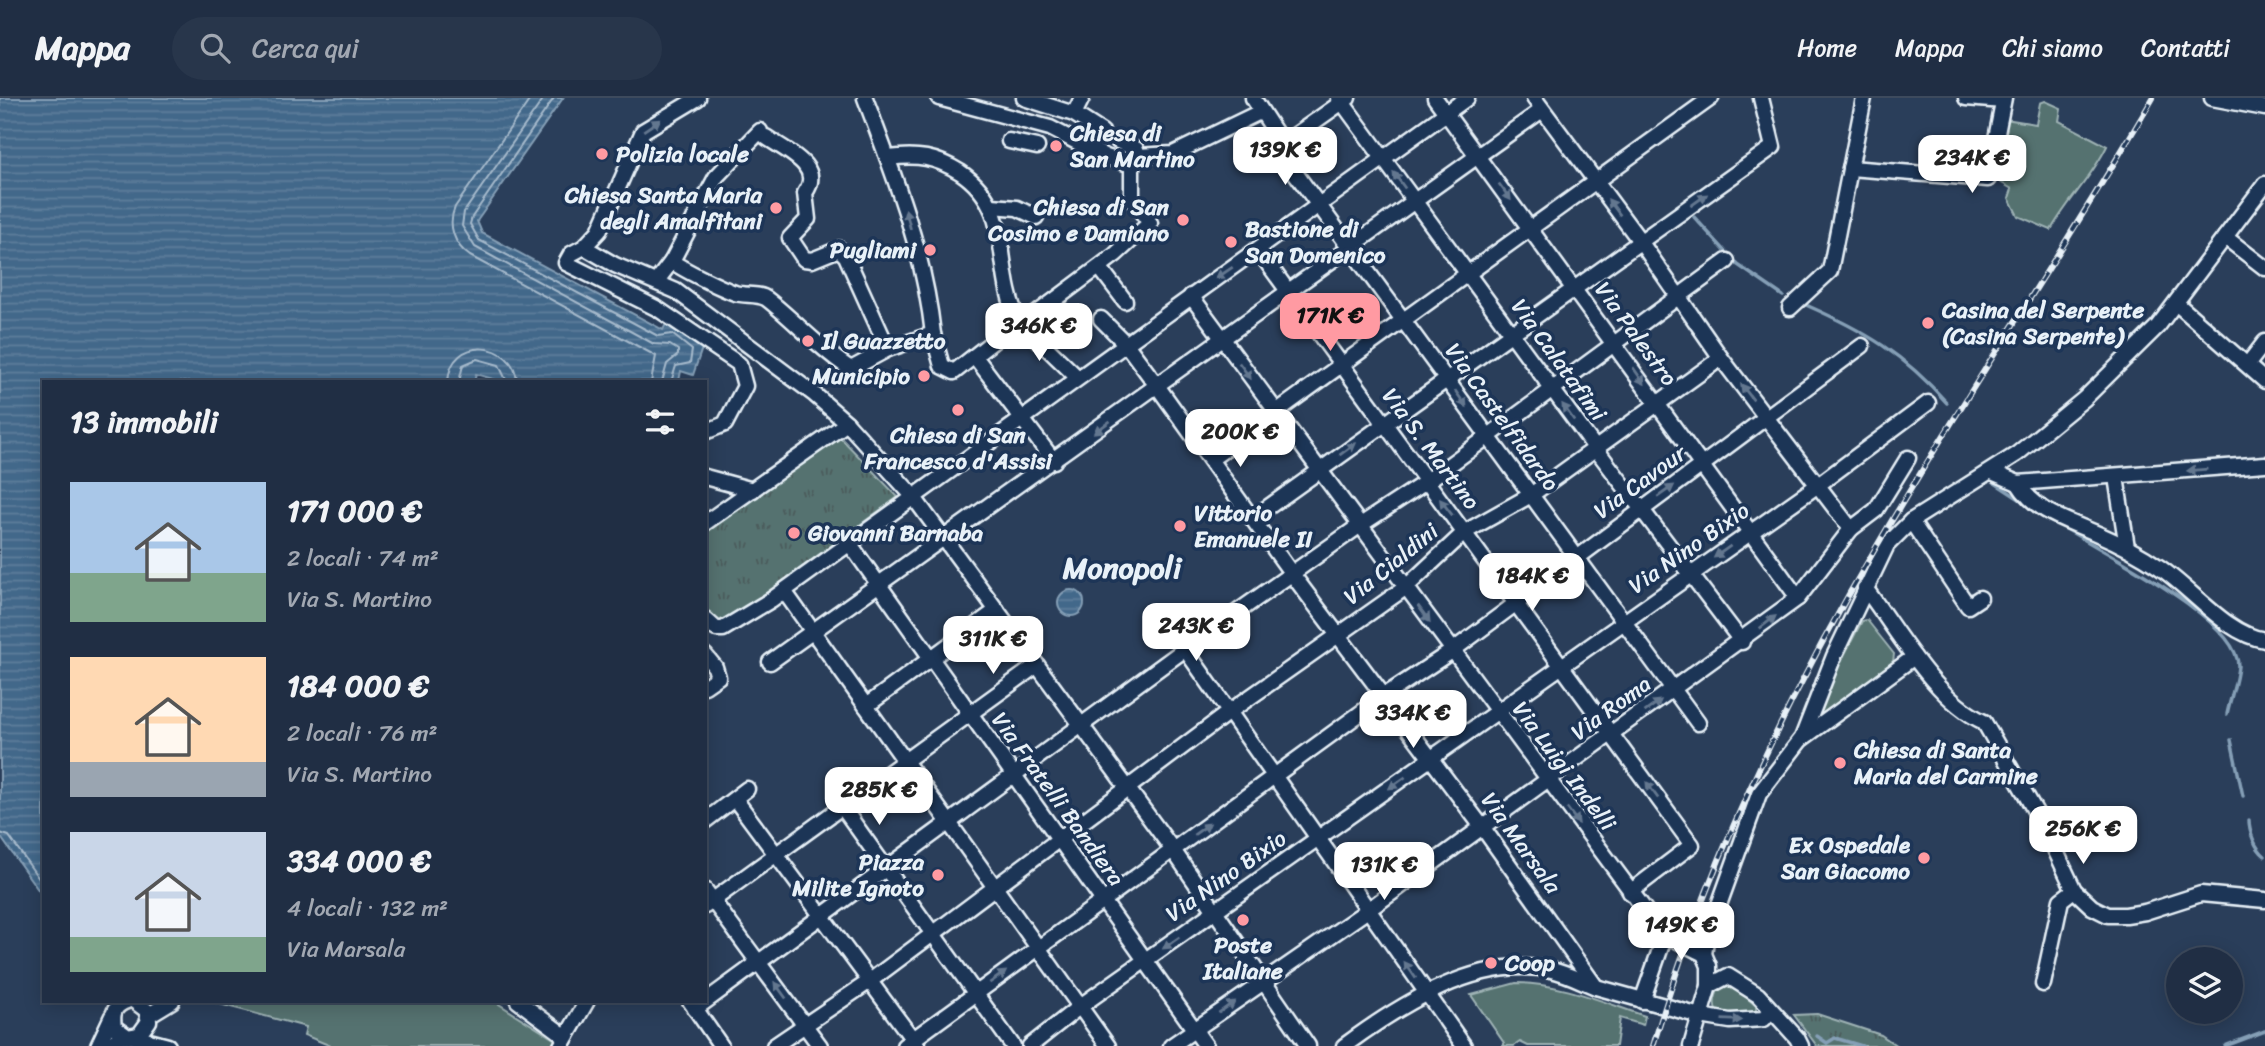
<!DOCTYPE html>
<html lang="it">
<meta charset="utf-8">
<style>
:root{--surface:#202e44;--page:#28364b;--text:#f1f3f6;--muted:#a2a8b2;--line:#3d4a5d;--accent:#ff9aa2}
body{margin:0;font-family:Sriracha,sans-serif;background:var(--page);color:var(--text);height:100vh;display:flex;flex-direction:column;font-size:26px;white-space:nowrap}
*{box-sizing:border-box;margin:0}
p{font-size:23px;color:var(--muted)}
.icon{flex:none;width:38px;height:38px;fill:none;stroke:currentColor;stroke-width:2;stroke-linecap:round;stroke-linejoin:round}
.map{position:relative;flex:1;overflow:hidden}
.drawer{position:absolute;left:42px;top:282px;width:665px;height:623px;display:flex;flex-direction:column;background:var(--surface);border-radius:0px;box-shadow:0 4px 18px #0003,0 0 0 2px var(--line)}
.drawer>*{flex:none}
.fabs{position:absolute;left:2166px;top:849px;display:grid;gap:14px}
.fabs a{display:grid;place-items:center;width:77px;height:77px;border-radius:50%;background:var(--surface);box-shadow:0 4px 18px #0003,0 0 0 2px var(--line);font-size:35px}
.price{position:absolute;translate:-50% -60px;padding:0 16px;border-radius:14px;background:#fff;color:#222;font-size:23px;line-height:46px;filter:drop-shadow(0 2px 4px #0008)}
.price::after{content:'';position:absolute;left:50%;top:42px;width:21px;height:16px;margin-left:-10px;background:inherit;clip-path:polygon(0 0,100% 0,50% 100%)}
.price.selected{background:var(--accent);color:#111}
ul{padding:0;list-style:none}
li{display:flex;align-items:center;gap:21px;height:175px;padding:0 28px}
li span{display:grid;place-items:center;flex:none;width:196px;height:140px;border-radius:0px;color:#555}
li>.icon{margin-inline-start:auto}
span .icon{width:84px;height:84px;fill:#fffc;stroke-width:1}
li b{font-size:30px}
h2{display:flex;justify-content:space-between;align-items:center;height:84px;padding:0 28px;font-size:30px}
header{display:flex;align-items:center;gap:42px;box-sizing:border-box;height:98px;padding:0 35px;background:var(--surface);border-bottom:2px solid var(--line)}
header strong{font-size:33px}
nav{display:flex;gap:38px;margin-inline-start:auto;font-size:24px}
.search{width:490px;height:63px;background:var(--page);display:flex;align-items:center;gap:18px;box-sizing:border-box;padding:0 24px;border-radius:38px;color:var(--muted);font-size:26px}
.map>svg:first-child{display:block}
.grass{fill:#547270;stroke:#9eb2b4;stroke-width:2}
.park{fill:url(#park-tufts);stroke:#9eb2b4;stroke-width:2}
.water{fill:url(#water-rules);stroke:#859fb6;stroke-width:2}
.lines{fill:none;stroke-linecap:round;stroke-linejoin:round}
.shore{stroke:#a6bacc;stroke-width:2}
.stream{stroke:#859fb6;stroke-width:3.5}
.street-casing{stroke:#e8f1f8;stroke-width:19}
.street{stroke:#1d3557;stroke-width:14}
.rail-casing{stroke:#e8f1f8;stroke-width:6}
.rail{stroke:#1d3557;stroke-width:3.5;stroke-dasharray:10;stroke-linecap:butt}
.oneway{fill:#64778f}
.poi-dot{fill:#ff9aa2;stroke:#1d3557;stroke-width:2.5}
.labels{text-anchor:middle;dominant-baseline:central;stroke-width:7;stroke-linejoin:round;paint-order:stroke}
.poi-label{font-size:23px;font-weight:bold;fill:#e8f1f8;stroke:#1d3557;text-anchor:start}
.street-label{font-size:23px;fill:#e8f1f8;stroke:#1d3557}
.district-label{font-size:30px;font-weight:bold;fill:#e8f1f8;stroke:#1d3557}
</style>
<header>
<strong>Mappa</strong>
<div class="search"><svg class="icon" aria-label="search" viewBox="0 0 24 24"><circle cx="10" cy="10" r="6"/><path d="M15 15l6 6"/></svg>Cerca qui</div>
<nav><a>Home</a><a>Mappa</a><a>Chi siamo</a><a>Contatti</a></nav>
</header>
<div class="map">
<svg width="2265" height="948" viewBox="0 0 2265 948">
<defs>
<pattern id="park-tufts" width="24" height="20" patternUnits="userSpaceOnUse" patternTransform="scale(1.75)"><rect width="24" height="20" fill="#547270"/><path d="M3 7l-1-3M5 7V3M7 7l1-3M15 17l-1-3M17 17v-4M19 17l1-3" fill="none" stroke="#4c5b5b"/></pattern>
<pattern id="water-rules" width="6" height="5" patternUnits="userSpaceOnUse" patternTransform="scale(1.75)"><rect width="6" height="5" fill="#43688a"/><path d="M0 2.5h6" fill="none" stroke="#5e7e9b"/></pattern>
</defs>
<rect width="100%" height="100%" fill="#2a3e5a"/>
<filter id="ink" filterUnits="userSpaceOnUse"><feTurbulence type="fractalNoise" baseFrequency=".0143" numOctaves="2"/><feDisplacementMap in="SourceGraphic" scale="14" xChannelSelector="R" yChannelSelector="G"/><feConvolveMatrix kernelMatrix="1 2 1 2 8 2 1 2 1" color-interpolation-filters="sRGB"/></filter>
<g filter="url(#ink)">
<g class="grass">
<path d="M 2045,3 L 2061,10 L 2059,23 L 2107,48 C 2092,79 2068,102 2051,132 L 2018,118 L 2009,100 L 2012,91 L 1993,80 L 2005,21 L 2036,26 L 2040,5 Z"/>
<path d="M 1867,522 L 1894,556 L 1893,564 L 1823,618 L 1819,611 L 1822,600 L 1862,523 Z"/>
<path d="M 1728,883 L 1756,908 L 1756,913 L 1734,920 L 1718,917 C 1711,905 1716,896 1722,884 Z"/>
<path d="M 1516,885 C 1561,885 1603,904 1645,918 L 1643,927 L 1620,920 L 1616,948 L 1528,948 L 1520,944 L 1514,948 L 1503,948 L 1504,945 L 1471,897 Z"/>
<path d="M 216,903 L 494,903 L 557,943 L 555,948 L 331,948 L 304,937 L 306,929 L 212,904 Z"/>
</g>
<g class="park">
<path d="M 838,337 L 898,399 L 728,523 L 718,527 L 705,516 L 705,429 Z"/>
<path d="M 1817,916 L 1881,937 L 1897,948 L 1817,948 L 1794,917 Z"/>
</g>
<g class="water">
<path d="M 0,0 L 563,0 L 477,123 L 482,135 L 663,232 L 667,224 L 702,250 L 693,277 L 681,273 L 679,283 L 503,284 L 476,276 L 474,284 L 44,284 L 44,800 L 0,738 Z"/>
<circle cx="1071" cy="505" r="13"/>
</g>
<g class="lines">
<g class="shore">
<path d="M 531,0 L 455,109 C 447,127 454,147 470,158 L 656,258 L 651,284"/>
<path d="M 544,0 L 464,114 L 462,128 L 475,149 L 654,246 L 670,247 L 678,252 L 678,257 L 667,266 L 662,284"/>
<path d="M 554,0 L 472,119 L 470,126 L 479,142 L 658,238 L 672,236 L 692,252 L 690,265 L 676,268 L 671,284"/>
<path d="M 448,284 C 450,236 516,243 517,284"/>
<path d="M 459,284 L 463,267 L 477,261 L 499,267 L 507,284"/>
<path d="M 0,735 L 9,738 L 44,788"/>
</g>
<g class="stream">
<path d="M 1694,119 L 1738,167 L 1783,198"/>
<path d="M 1806,207 C 1865,233 1904,256 1947,305"/>
<path d="M 1995,385 L 2027,406"/>
<path d="M 2060,427 C 2096,451 2239,520 2238,568 C 2237,583 2230,601 2227,616"/>
<path d="M 2231,642 L 2243,698"/>
<path d="M 2249,722 C 2249,734 2255,750 2265,758"/>
<path d="M 1817,938 L 1827,945 L 1835,940 L 1862,948"/>
<path d="M 2225,948 L 2265,933"/>
</g>
<g class="street-casing">
<g id="street">
<path d="M 698,0 L 643,33 L 599,133 L 584,149 L 571,156 L 566,165 L 658,211 L 739,266 L 745,288 L 725,326 L 705,334"/>
<path d="M 865,0 C 894,77 924,153 933,236"/>
<path d="M 939,0 L 1050,30 L 1106,59 L 1132,67"/>
<path d="M 1024,0 L 1074,16 L 1102,34"/>
<path d="M 1253,0 L 1283,46"/>
<path d="M 1339,0 L 1596,351 L 1742,544"/>
<path d="M 1348,0 L 1277,50 L 1698,625"/>
<path d="M 1435,0 L 1798,500"/>
<path d="M 1534,0 L 1640,143 L 1721,260 L 1851,431"/>
<path d="M 1966,0 L 2003,3"/>
<path d="M 2212,0 L 2265,10"/>
<path d="M 1074,16 L 1082,0"/>
<path d="M 766,39 C 786,53 824,68 805,95 L 808,121 L 790,140 L 804,161 L 812,162 L 839,151 L 846,158 L 888,251"/>
<path d="M 1009,43 L 1037,49"/>
<path d="M 1118,43 L 1136,51 L 1138,58"/>
<path d="M 1138,58 L 1173,56 L 1260,14"/>
<path d="M 889,60 C 917,56 936,59 960,74 C 1016,111 992,172 1019,223"/>
<path d="M 1850,70 L 1988,81 L 2004,0"/>
<path d="M 992,108 L 1017,110 L 1036,119"/>
<path d="M 2225,139 L 2265,170"/>
<path d="M 584,149 L 615,167 L 676,193 L 815,297 L 847,325 L 912,397 L 1173,752 L 1308,948"/>
<path d="M 1258,152 L 1692,747 L 1630,794"/>
<path d="M 672,163 L 716,79 L 760,33"/>
<path d="M 1100,170 L 1125,203"/>
<path d="M 656,184 L 672,163 C 681,171 723,191 735,195 C 745,198 759,195 767,201 C 793,221 824,255 851,271 L 888,251 L 933,236 L 942,268 L 954,274 L 1019,223"/>
<path d="M 1191,198 L 1662,835 L 1662,846 L 1642,903"/>
<path d="M 2176,205 L 2265,283"/>
<path d="M 1790,210 L 1830,173 L 1864,0"/>
<path d="M 1101,221 L 1126,246 L 1158,289 L 1292,476 L 1483,730 L 1596,889 L 1700,918 L 1691,948"/>
<path d="M 1019,223 L 1078,280"/>
<path d="M 1024,225 L 1115,157 L 1150,125 L 1132,101 L 1132,67 L 1138,58"/>
<path d="M 976,260 L 1054,363"/>
<path d="M 2248,266 L 2265,244"/>
<path d="M 1211,361 L 1711,0"/>
<path d="M 1992,374 L 2018,385 L 2265,366"/>
<path d="M 705,379 L 753,392"/>
<path d="M 2116,379 L 2127,449"/>
<path d="M 2018,385 C 2036,415 2067,422 2098,436 C 2119,445 2140,456 2159,469 C 2191,490 2227,537 2265,542"/>
<path d="M 1253,420 L 1773,49 L 1761,0"/>
<path d="M 1911,423 L 1968,508 L 1980,500"/>
<path d="M 705,425 L 847,325"/>
<path d="M 850,446 L 1206,948"/>
<path d="M 1865,490 C 1898,533 1934,601 1984,624 L 2046,732 L 2074,792 L 2092,809 L 2108,817 L 2126,817 L 2145,814 L 2201,796 L 2265,802"/>
<path d="M 784,493 L 1108,948"/>
<path d="M 705,521 L 716,531 L 723,531 L 771,502 L 1467,0"/>
<path d="M 1185,551 L 1464,948"/>
<path d="M 705,557 L 715,569 L 718,579 L 705,588"/>
<path d="M 770,564 L 1542,12"/>
<path d="M 866,608 L 997,512"/>
<path d="M 1803,640 L 1914,559"/>
<path d="M 735,701 L 917,947"/>
<path d="M 843,710 L 1013,948"/>
<path d="M 705,723 L 747,691"/>
<path d="M 705,792 L 820,948"/>
<path d="M 705,808 L 1037,567"/>
<path d="M 1662,835 L 1704,856 L 1709,868 L 1709,888"/>
<path d="M 1704,856 L 1706,843 L 1759,696 L 1802,640 L 1834,558 L 1887,447 L 1911,423 L 2017,356 L 2084,301 L 2158,228 L 2265,86"/>
<path d="M 2043,886 L 2061,802 L 2074,792"/>
<path d="M 127,903 C 113,908 112,916 114,929 L 128,939 L 139,937 L 149,923 L 146,912 L 134,903"/>
<path d="M 518,903 L 565,938"/>
<path d="M 690,903 L 721,948"/>
<path d="M 695,911 L 1185,551 L 1359,428 L 1426,384 L 1727,163"/>
<path d="M 1771,912 L 1764,921 L 1730,923 L 1700,918 L 1709,888 L 1728,878 L 1758,897 L 1797,940 L 1801,948"/>
<path d="M 149,917 L 172,903"/>
<path d="M 134,939 L 168,948"/>
<path d="M 98,948 L 112,918"/>
<path d="M 109,948 L 122,937"/>
<path d="M 561,948 L 587,903"/>
<path d="M 774,948 L 870,883 L 1229,614 L 1405,490 L 1465,434 L 1531,397 L 1721,260"/>
<path d="M 904,948 L 1384,598 L 1452,553 L 1862,248"/>
<path d="M 1030,948 L 1079,909 L 1818,387 L 1928,305"/>
<path d="M 1171,948 L 1368,812 L 1798,500 L 1851,431 L 1876,412 L 1908,360"/>
<path d="M 1344,948 C 1398,908 1479,856 1551,872 C 1566,875 1581,883 1596,889"/>
</g>
</g>
<use href="#street" class="street"/>
<g class="rail-casing">
<path id="rail" d="M 1653,948 C 1705,773 1785,603 1878,446 C 1966,295 2065,151 2153,0"/>
</g>
<use href="#rail" class="rail"/>
</g>
<defs><path id="oneway-solid" d="M-6-.8H1V-3.2L6.5 0L1 3.2V.8H-6Z" transform="scale(1.75)"/></defs>
<g class="oneway">
<use href="#oneway-solid" transform="translate(652 27) rotate(-34)"/>
<use href="#oneway-solid" transform="translate(1399 82) rotate(-126)"/>
<use href="#oneway-solid" transform="translate(1505 94) rotate(54)"/>
<use href="#oneway-solid" transform="translate(1699 102) rotate(-35)"/>
<use href="#oneway-solid" transform="translate(1614 109) rotate(-127)"/>
<use href="#oneway-solid" transform="translate(908 121) rotate(-104)"/>
<use href="#oneway-solid" transform="translate(1224 175) rotate(146)"/>
<use href="#oneway-solid" transform="translate(1245 273) rotate(54)"/>
<use href="#oneway-solid" transform="translate(1639 278) rotate(55)"/>
<use href="#oneway-solid" transform="translate(1747 294) rotate(-128)"/>
<use href="#oneway-solid" transform="translate(1461 301) rotate(55)"/>
<use href="#oneway-solid" transform="translate(1568 314) rotate(-126)"/>
<use href="#oneway-solid" transform="translate(1102 329) rotate(144)"/>
<use href="#oneway-solid" transform="translate(1348 351) rotate(-36)"/>
<use href="#oneway-solid" transform="translate(2197 372) rotate(175)"/>
<use href="#oneway-solid" transform="translate(1666 393) rotate(-35)"/>
<use href="#oneway-solid" transform="translate(1446 409) rotate(-128)"/>
<use href="#oneway-solid" transform="translate(1722 454) rotate(145)"/>
<use href="#oneway-solid" transform="translate(1424 516) rotate(54)"/>
<use href="#oneway-solid" transform="translate(1768 524) rotate(-38)"/>
<use href="#oneway-solid" transform="translate(1653 608) rotate(-36)"/>
<use href="#oneway-solid" transform="translate(1397 685) rotate(145)"/>
<use href="#oneway-solid" transform="translate(1652 692) rotate(-126)"/>
<use href="#oneway-solid" transform="translate(1573 718) rotate(53)"/>
<use href="#oneway-solid" transform="translate(1202 731) rotate(-35)"/>
<use href="#oneway-solid" transform="translate(1171 845) rotate(145)"/>
<use href="#oneway-solid" transform="translate(1410 872) rotate(-125)"/>
<use href="#oneway-solid" transform="translate(998 879) rotate(-35)"/>
<use href="#oneway-solid" transform="translate(780 892) rotate(-126)"/>
<use href="#oneway-solid" transform="translate(1227 909) rotate(-35)"/>
<use href="#oneway-solid" transform="translate(1732 922) rotate(2)"/>
</g>
</g>
<g class="poi-dot">
<circle cx="1056" cy="48" r="7"/>
<circle cx="602" cy="56" r="7"/>
<circle cx="776" cy="110" r="7"/>
<circle cx="1183" cy="122" r="7"/>
<circle cx="1231" cy="144" r="7"/>
<circle cx="930" cy="152" r="7"/>
<circle cx="1928" cy="225" r="7"/>
<circle cx="808" cy="243" r="7"/>
<circle cx="924" cy="278" r="7"/>
<circle cx="958" cy="312" r="7"/>
<circle cx="1180" cy="428" r="7"/>
<circle cx="794" cy="435" r="7"/>
<circle cx="1840" cy="665" r="7"/>
<circle cx="1924" cy="760" r="7"/>
<circle cx="938" cy="777" r="7"/>
<circle cx="1243" cy="822" r="7"/>
<circle cx="1491" cy="865" r="7"/>
</g>
<g class="labels">
<g class="poi-label">
<text x="1070" y="35">Chiesa di<tspan x="1070" dy="26">San Martino</tspan></text>
<text x="616" y="56">Polizia locale</text>
<text x="762" y="97" text-anchor="end">Chiesa Santa Maria<tspan x="762" dy="26">degli Amalfitani</tspan></text>
<text x="1169" y="109" text-anchor="end">Chiesa di San<tspan x="1169" dy="26">Cosimo e Damiano</tspan></text>
<text x="1245" y="131">Bastione di<tspan x="1245" dy="26">San Domenico</tspan></text>
<text x="916" y="152" text-anchor="end">Pugliami</text>
<text x="1942" y="212">Casina del Serpente<tspan x="1942" dy="26">(Casina Serpente)</tspan></text>
<text x="822" y="243">Il Guazzetto</text>
<text x="910" y="278" text-anchor="end">Municipio</text>
<text x="958" y="337" text-anchor="middle">Chiesa di San<tspan x="958" dy="26">Francesco d'Assisi</tspan></text>
<text x="1194" y="415">Vittorio<tspan x="1194" dy="26">Emanuele II</tspan></text>
<text x="808" y="435">Giovanni Barnaba</text>
<text x="1854" y="652">Chiesa di Santa<tspan x="1854" dy="26">Maria del Carmine</tspan></text>
<text x="1910" y="747" text-anchor="end">Ex Ospedale<tspan x="1910" dy="26">San Giacomo</tspan></text>
<text x="924" y="764" text-anchor="end">Piazza<tspan x="924" dy="26">Milite Ignoto</tspan></text>
<text x="1243" y="847" text-anchor="middle">Poste<tspan x="1243" dy="26">Italiane</tspan></text>
<text x="1505" y="865">Coop</text>
</g>
<g class="street-label">
<text transform="translate(1636 236) rotate(54)">Via Palestro</text>
<text transform="translate(1559 262) rotate(54)">Via Calatafimi</text>
<text transform="translate(1502 319) rotate(54)">Via Castelfidardo</text>
<text transform="translate(1431 351) rotate(53)">Via S. Martino</text>
<text transform="translate(1640 384) rotate(-36)">Via Cavour</text>
<text transform="translate(1689 450) rotate(-35)">Via Nino Bixio</text>
<text transform="translate(1391 466) rotate(-39)">Via Cialdini</text>
<text transform="translate(1611 610) rotate(-36)">Via Roma</text>
<text transform="translate(1564 668) rotate(53)">Via Luigi Indelli</text>
<text transform="translate(1058 701) rotate(54)">Via Fratelli Bandiera</text>
<text transform="translate(1521 745) rotate(54)">Via Marsala</text>
<text transform="translate(1226 778) rotate(-35)">Via Nino Bixio</text>
</g>
<g class="district-label">
<text x="1122" y="470">Monopoli</text>
</g>
</g>
</svg>
<div class="fabs">
<a><svg class="icon" aria-label="layers" viewBox="0 0 24 24"><path d="M12 4l9 5-9 5-9-5zM3 14l9 5 9-5"/></svg></a>
</div>
<b class="price" style="left:1285px;top:89px">139K €</b>
<b class="price" style="left:1972px;top:97px">234K €</b>
<b class="price selected" style="left:1330px;top:255px">171K €</b>
<b class="price" style="left:1039px;top:265px">346K €</b>
<b class="price" style="left:1240px;top:371px">200K €</b>
<b class="price" style="left:1532px;top:515px">184K €</b>
<b class="price" style="left:1196px;top:565px">243K €</b>
<b class="price" style="left:993px;top:578px">311K €</b>
<b class="price" style="left:1413px;top:652px">334K €</b>
<b class="price" style="left:879px;top:729px">285K €</b>
<b class="price" style="left:2083px;top:768px">256K €</b>
<b class="price" style="left:1384px;top:804px">131K €</b>
<b class="price" style="left:1681px;top:864px">149K €</b>
<section class="drawer">
<h2>13 immobili<svg class="icon" aria-label="filters" viewBox="0 0 24 24"><path d="M4 7h16M4 17h16"/><circle cx="9" cy="7" r="2"/><circle cx="15" cy="17" r="2"/></svg></h2>
<ul>
<li><span style="background:linear-gradient(#a9c7e8 65%,#7fa58c 0)"><svg class="icon" aria-label="home" viewBox="0 0 24 24"><path d="M3 11l9-7 9 7M6 9v11h12V9"/></svg></span><div><b>171 000 €</b><p>2 locali · 74 m²</p><p>Via S. Martino</p></div></li>
<li><span style="background:linear-gradient(#ffd9b3 75%,#9aa5b1 0)"><svg class="icon" aria-label="home" viewBox="0 0 24 24"><path d="M3 11l9-7 9 7M6 9v11h12V9"/></svg></span><div><b>184 000 €</b><p>2 locali · 76 m²</p><p>Via S. Martino</p></div></li>
<li><span style="background:linear-gradient(#c9d6e8 75%,#7fa58c 0)"><svg class="icon" aria-label="home" viewBox="0 0 24 24"><path d="M3 11l9-7 9 7M6 9v11h12V9"/></svg></span><div><b>334 000 €</b><p>4 locali · 132 m²</p><p>Via Marsala</p></div></li>
</ul>
</section>
</div>
